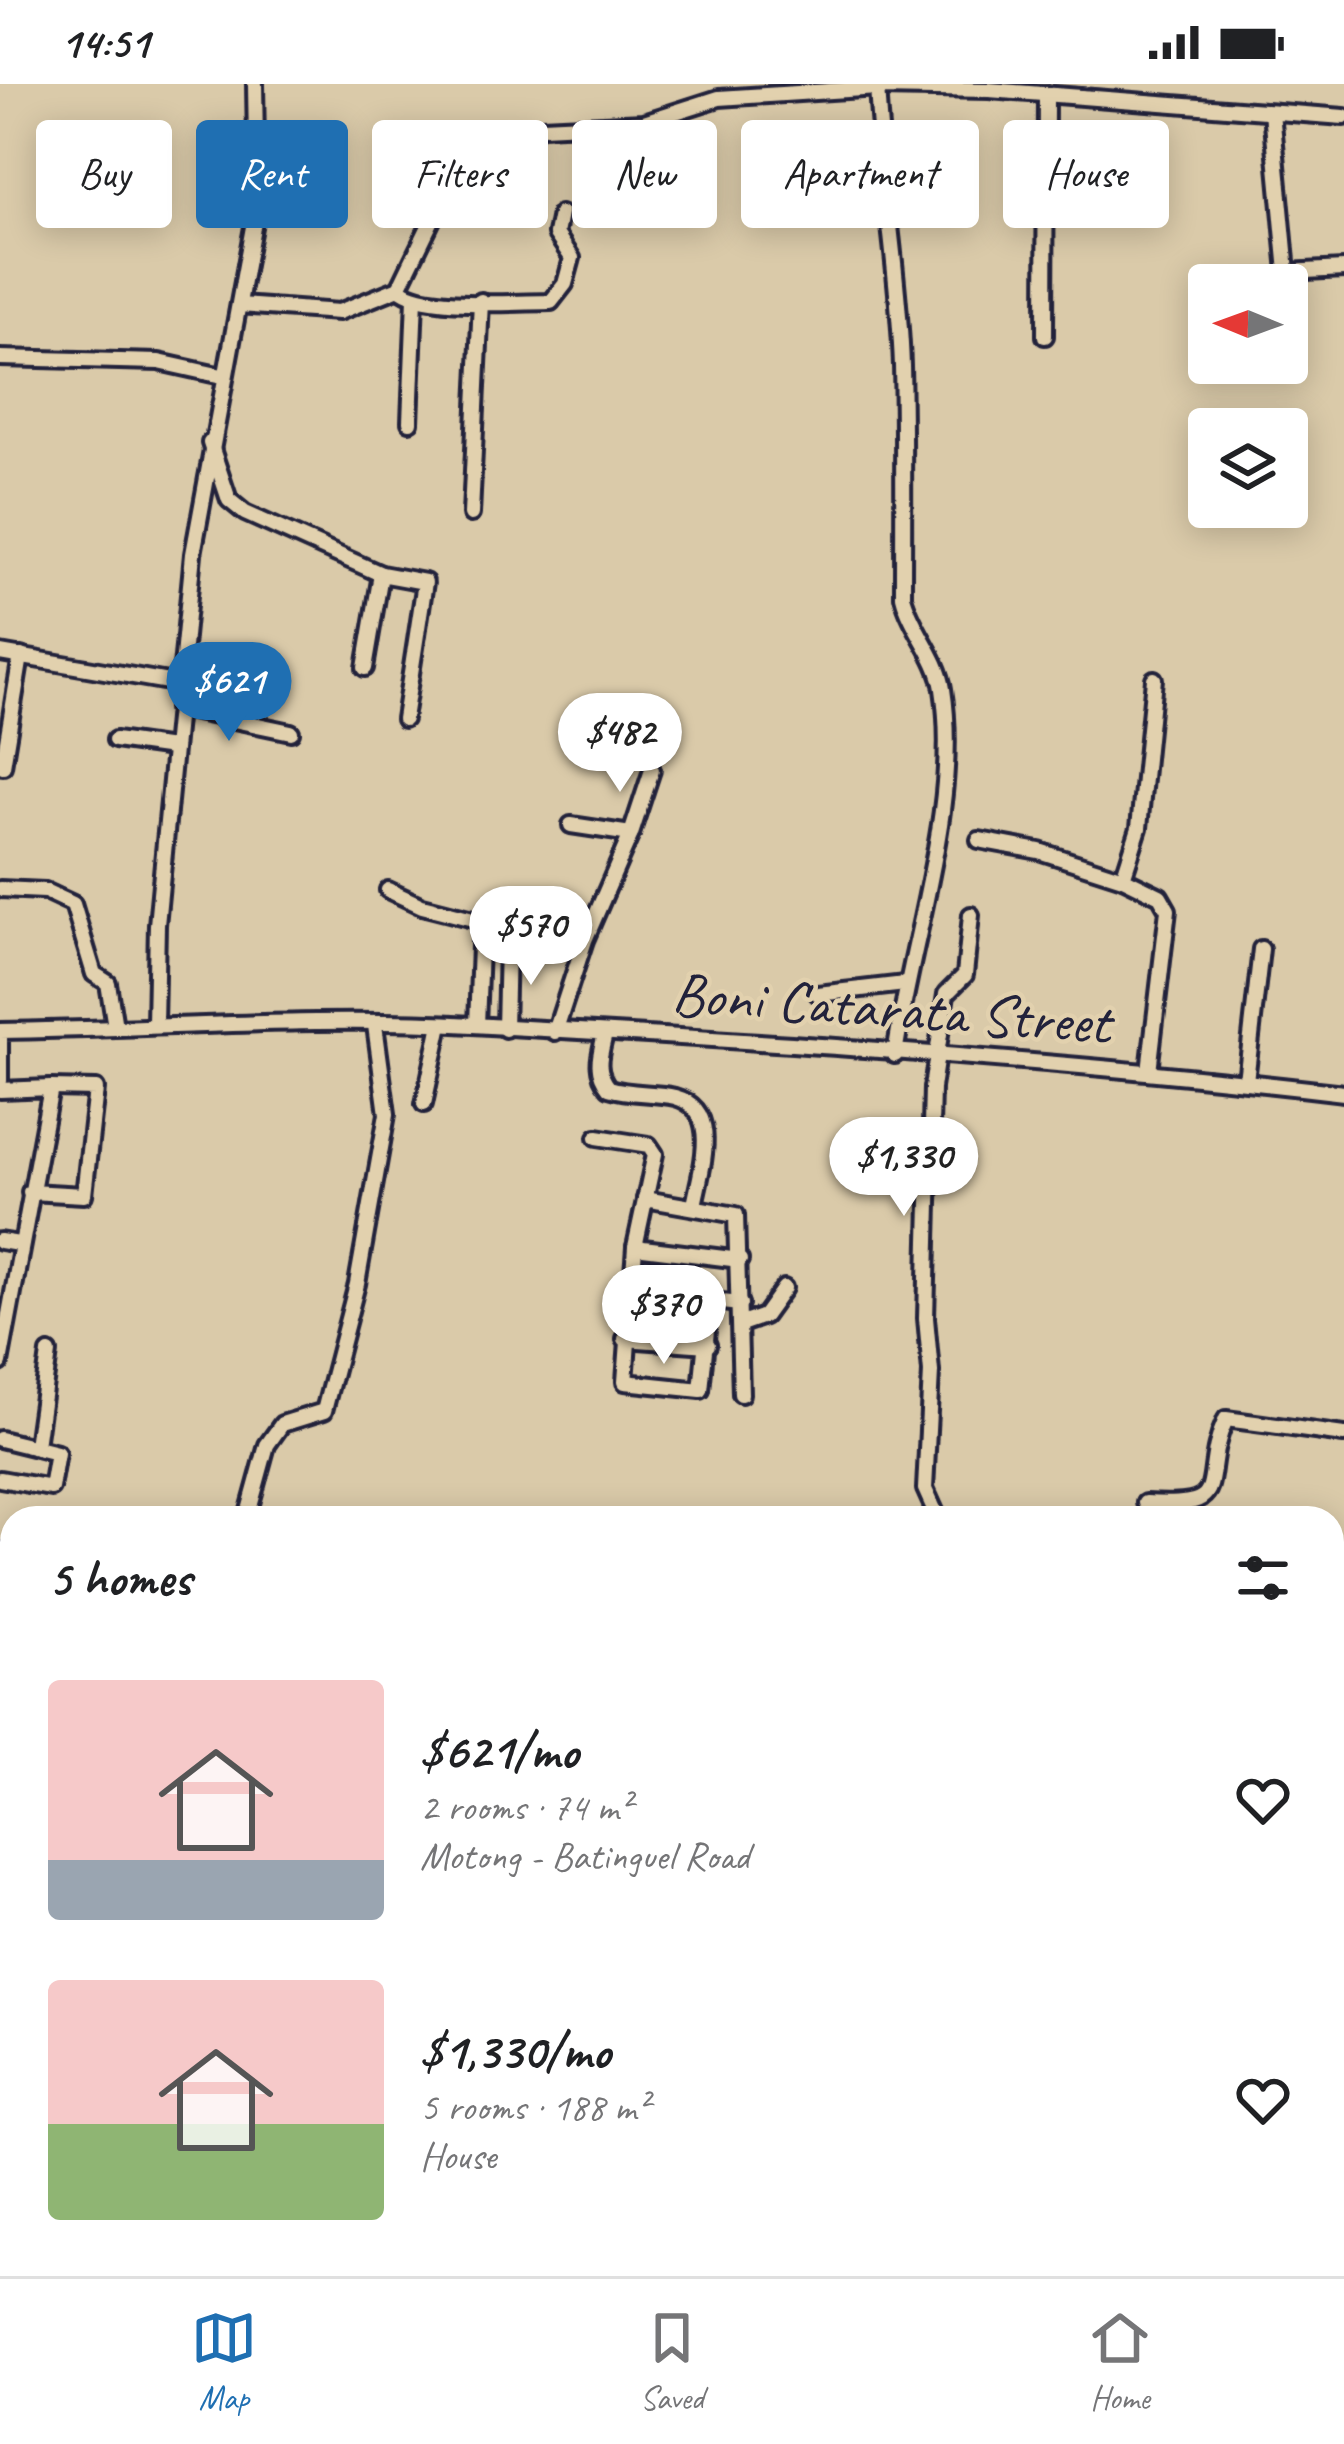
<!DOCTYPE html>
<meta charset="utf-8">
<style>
:root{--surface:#fff;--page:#f2f2f2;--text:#202124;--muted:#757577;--line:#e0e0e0;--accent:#1f6fb2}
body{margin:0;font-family:Caveat,sans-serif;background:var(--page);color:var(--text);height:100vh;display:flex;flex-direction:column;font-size:45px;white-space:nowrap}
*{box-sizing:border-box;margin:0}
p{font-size:39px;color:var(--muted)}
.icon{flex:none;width:66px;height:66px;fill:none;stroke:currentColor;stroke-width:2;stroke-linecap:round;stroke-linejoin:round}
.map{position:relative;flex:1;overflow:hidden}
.sheet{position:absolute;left:0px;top:1422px;width:1344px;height:771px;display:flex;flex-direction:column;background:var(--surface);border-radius:36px 36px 0 0;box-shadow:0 6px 30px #0003}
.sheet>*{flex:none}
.hud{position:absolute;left:36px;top:36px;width:1272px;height:108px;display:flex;gap:24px}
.needle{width:78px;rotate:271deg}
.tools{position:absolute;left:1188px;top:180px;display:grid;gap:24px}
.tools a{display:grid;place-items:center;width:120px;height:120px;border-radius:12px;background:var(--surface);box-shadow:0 6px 30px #0003;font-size:60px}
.price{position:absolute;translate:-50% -102px;padding:0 27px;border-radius:42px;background:#fff;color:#222;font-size:39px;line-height:78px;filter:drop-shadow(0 3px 6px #0008)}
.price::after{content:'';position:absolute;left:50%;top:72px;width:36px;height:27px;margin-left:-18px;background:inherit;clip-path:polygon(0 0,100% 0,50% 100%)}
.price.active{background:var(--accent);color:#fff}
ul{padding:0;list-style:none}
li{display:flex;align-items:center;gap:36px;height:300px;padding:0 48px}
li span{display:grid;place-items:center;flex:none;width:336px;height:240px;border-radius:12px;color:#555}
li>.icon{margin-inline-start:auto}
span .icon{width:144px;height:144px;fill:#fffc;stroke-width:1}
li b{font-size:51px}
h2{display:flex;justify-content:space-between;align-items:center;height:144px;padding:0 48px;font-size:51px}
.chip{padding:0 42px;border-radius:12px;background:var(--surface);box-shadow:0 6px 30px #0003;font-size:42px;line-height:108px}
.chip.active{background:var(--accent);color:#fff}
.status{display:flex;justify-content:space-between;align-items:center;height:84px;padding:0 60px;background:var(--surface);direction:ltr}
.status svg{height:33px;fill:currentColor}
.tab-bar{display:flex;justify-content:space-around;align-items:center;height:168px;border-top:3px solid var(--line);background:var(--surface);font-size:33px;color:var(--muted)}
.tab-bar a{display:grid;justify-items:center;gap:6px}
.tab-bar .active{color:var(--accent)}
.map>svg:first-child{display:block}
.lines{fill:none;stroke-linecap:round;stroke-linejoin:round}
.minor-casing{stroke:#22223b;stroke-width:22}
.highway-casing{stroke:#22223b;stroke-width:30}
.minor{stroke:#e2d1ae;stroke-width:14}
.highway{stroke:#e2d1ae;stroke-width:21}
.labels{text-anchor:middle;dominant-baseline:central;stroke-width:9;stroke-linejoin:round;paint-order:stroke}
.street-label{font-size:60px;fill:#22223b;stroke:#e2d1ae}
</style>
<div class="status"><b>14:51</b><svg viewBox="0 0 49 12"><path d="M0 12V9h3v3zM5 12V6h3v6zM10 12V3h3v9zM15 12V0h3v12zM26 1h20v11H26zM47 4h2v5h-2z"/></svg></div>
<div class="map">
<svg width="1344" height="2192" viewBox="0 0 1344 2192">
<rect width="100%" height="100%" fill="#dacaa9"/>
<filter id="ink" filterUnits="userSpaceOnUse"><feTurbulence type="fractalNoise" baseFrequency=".00833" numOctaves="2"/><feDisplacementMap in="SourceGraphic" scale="24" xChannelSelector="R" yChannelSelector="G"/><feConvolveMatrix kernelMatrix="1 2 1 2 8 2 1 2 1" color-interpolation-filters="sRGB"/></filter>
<g filter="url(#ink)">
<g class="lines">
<g class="minor-casing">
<g id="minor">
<path d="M 877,0 C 881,94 899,187 902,282 C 904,358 903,435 903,512 C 911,545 938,572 943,605 C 961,721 911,855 895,971"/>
<path d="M 1272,28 L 1287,188 L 1344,185"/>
<path d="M 399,204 C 422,226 517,218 551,218 L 565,200 L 572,174 L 556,150 L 560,130"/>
<path d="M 239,221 L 339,228 L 399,204 L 447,105 L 520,50 L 542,43 L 644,38 L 719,14 L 878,4 L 989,6 L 1344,33"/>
<path d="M 1045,252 L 1046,10"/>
<path d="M 0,274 L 159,278 L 222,292"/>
<path d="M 410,338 L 415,214"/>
<path d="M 210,359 L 229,416 L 245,429 L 381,490"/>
<path d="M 471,430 L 481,217"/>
<path d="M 0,569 L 180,600"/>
<path d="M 365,584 L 381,490 L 425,498 L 404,635"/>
<path d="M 177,624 L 291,648"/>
<path d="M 115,656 L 172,664"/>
<path d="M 3,682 L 21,572"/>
<path d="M 631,750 L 652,686"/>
<path d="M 979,756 L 1039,767 L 1123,794"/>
<path d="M 0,805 L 45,807 L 73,820 L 94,890 L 108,899 L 115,943"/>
<path d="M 388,806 L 422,822 L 481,837 L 477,941"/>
<path d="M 818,910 L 905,900"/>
<path d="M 155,940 L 157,841 L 193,470 L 257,121 L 255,0"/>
<path d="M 505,945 L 507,861"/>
<path d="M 555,948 L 585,856 L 631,750 L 571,741"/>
<path d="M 605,950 C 600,971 594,986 609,1004 C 631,1011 653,1008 675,1013 C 723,1026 700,1087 694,1122"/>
<path d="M 1149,987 L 1168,826 L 1160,812 L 1123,794 L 1139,744 L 1154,595"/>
<path d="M 0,997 L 0,947 C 157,945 316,932 473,941 C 763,957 1055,975 1344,1009"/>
<path d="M 1246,997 L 1261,865"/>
<path d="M 0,1006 L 51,1004 L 0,1279"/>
<path d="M 424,1020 L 441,940"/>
<path d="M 597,1053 L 649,1061 L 655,1070 L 635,1163 L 625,1298 L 701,1306 L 710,1216"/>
<path d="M 30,1108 L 84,1111 L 96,1005 L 51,1004"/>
<path d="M 645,1115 L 736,1131 L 741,1310"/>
<path d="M 0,1157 L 19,1160"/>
<path d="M 635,1163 L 740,1176"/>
<path d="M 629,1208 L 740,1220"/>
<path d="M 741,1240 L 764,1232 L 784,1204"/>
<path d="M 625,1255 L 708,1261"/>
<path d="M 0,1355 L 57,1369 L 51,1404 L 0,1395"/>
<path d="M 36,1362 L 49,1269"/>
<path d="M 1145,1419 C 1238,1425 1197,1398 1226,1335 L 1344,1351"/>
<path d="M 247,1434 L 267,1361 L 282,1340 L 324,1327 L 357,1200 L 387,1030 L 375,941"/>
<path d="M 938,1434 L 925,1405 L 931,1288 L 926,1234 L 932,1004 L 946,910 L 965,891 L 971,831"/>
<path d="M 0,1467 L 12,1469"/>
<path d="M 0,1517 L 12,1519"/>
<path d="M 1332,1924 L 1344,1925"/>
<path d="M 1332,1974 L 1344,1975"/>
<path d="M 522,2181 L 577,2192"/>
<path d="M 998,2181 L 1053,2192"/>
<path d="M 83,2192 L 83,2181"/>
<path d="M 134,2192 L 135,2181"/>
<path d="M 204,2192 L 205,2181"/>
<path d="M 432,2192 L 435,2181"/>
<path d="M 472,2192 L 477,2181"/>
<path d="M 846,2192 L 848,2181"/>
<path d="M 1109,2192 L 1113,2181"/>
</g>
</g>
<g class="highway-casing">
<g id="highway">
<path d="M 1332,1588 L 1344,1588"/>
<path d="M 0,1949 L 12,1941"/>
</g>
</g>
<use href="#minor" class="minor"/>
<use href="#highway" class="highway"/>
</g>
</g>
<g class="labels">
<g class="street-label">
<text transform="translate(891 924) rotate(4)">Boni Catarata Street</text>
</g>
</g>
</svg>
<div class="tools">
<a><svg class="needle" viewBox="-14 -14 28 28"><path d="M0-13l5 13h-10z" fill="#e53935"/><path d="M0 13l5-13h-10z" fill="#757577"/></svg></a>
<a><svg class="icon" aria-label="layers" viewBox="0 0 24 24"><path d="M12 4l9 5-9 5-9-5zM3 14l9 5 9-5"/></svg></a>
</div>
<b class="price active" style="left:229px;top:660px">$621</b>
<b class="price" style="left:620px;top:711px">$482</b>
<b class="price" style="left:531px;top:904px">$570</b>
<b class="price" style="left:904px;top:1135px">$1,330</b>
<b class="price" style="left:664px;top:1283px">$370</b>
<div class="hud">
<a class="chip">Buy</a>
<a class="chip active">Rent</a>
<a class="chip">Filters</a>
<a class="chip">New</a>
<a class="chip">Apartment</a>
<a class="chip">House</a>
</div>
<section class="sheet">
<h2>5 homes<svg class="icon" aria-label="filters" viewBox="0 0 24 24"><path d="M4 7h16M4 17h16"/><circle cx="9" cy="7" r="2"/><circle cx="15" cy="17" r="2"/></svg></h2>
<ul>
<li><span style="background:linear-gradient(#f6c9c9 75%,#9aa5b1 0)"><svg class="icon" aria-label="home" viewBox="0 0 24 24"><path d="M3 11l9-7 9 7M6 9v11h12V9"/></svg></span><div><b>$621/mo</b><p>2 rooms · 74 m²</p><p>Motong - Batinguel Road</p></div><svg class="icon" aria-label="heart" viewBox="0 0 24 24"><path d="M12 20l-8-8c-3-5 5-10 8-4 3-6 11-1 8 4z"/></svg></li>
<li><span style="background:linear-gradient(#f6c9c9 60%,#8fb573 0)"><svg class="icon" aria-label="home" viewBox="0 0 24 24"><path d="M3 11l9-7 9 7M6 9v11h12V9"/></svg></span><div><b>$1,330/mo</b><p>5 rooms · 188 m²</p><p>House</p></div><svg class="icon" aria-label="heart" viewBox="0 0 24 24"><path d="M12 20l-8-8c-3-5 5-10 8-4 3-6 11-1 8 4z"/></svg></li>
</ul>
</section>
</div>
<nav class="tab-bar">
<a class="active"><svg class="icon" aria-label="map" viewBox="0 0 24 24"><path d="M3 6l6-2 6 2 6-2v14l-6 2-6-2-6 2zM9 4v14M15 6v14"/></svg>Map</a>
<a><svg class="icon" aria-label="saved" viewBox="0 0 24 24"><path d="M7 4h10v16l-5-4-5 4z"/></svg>Saved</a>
<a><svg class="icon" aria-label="home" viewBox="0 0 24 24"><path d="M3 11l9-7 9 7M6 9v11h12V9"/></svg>Home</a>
</nav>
